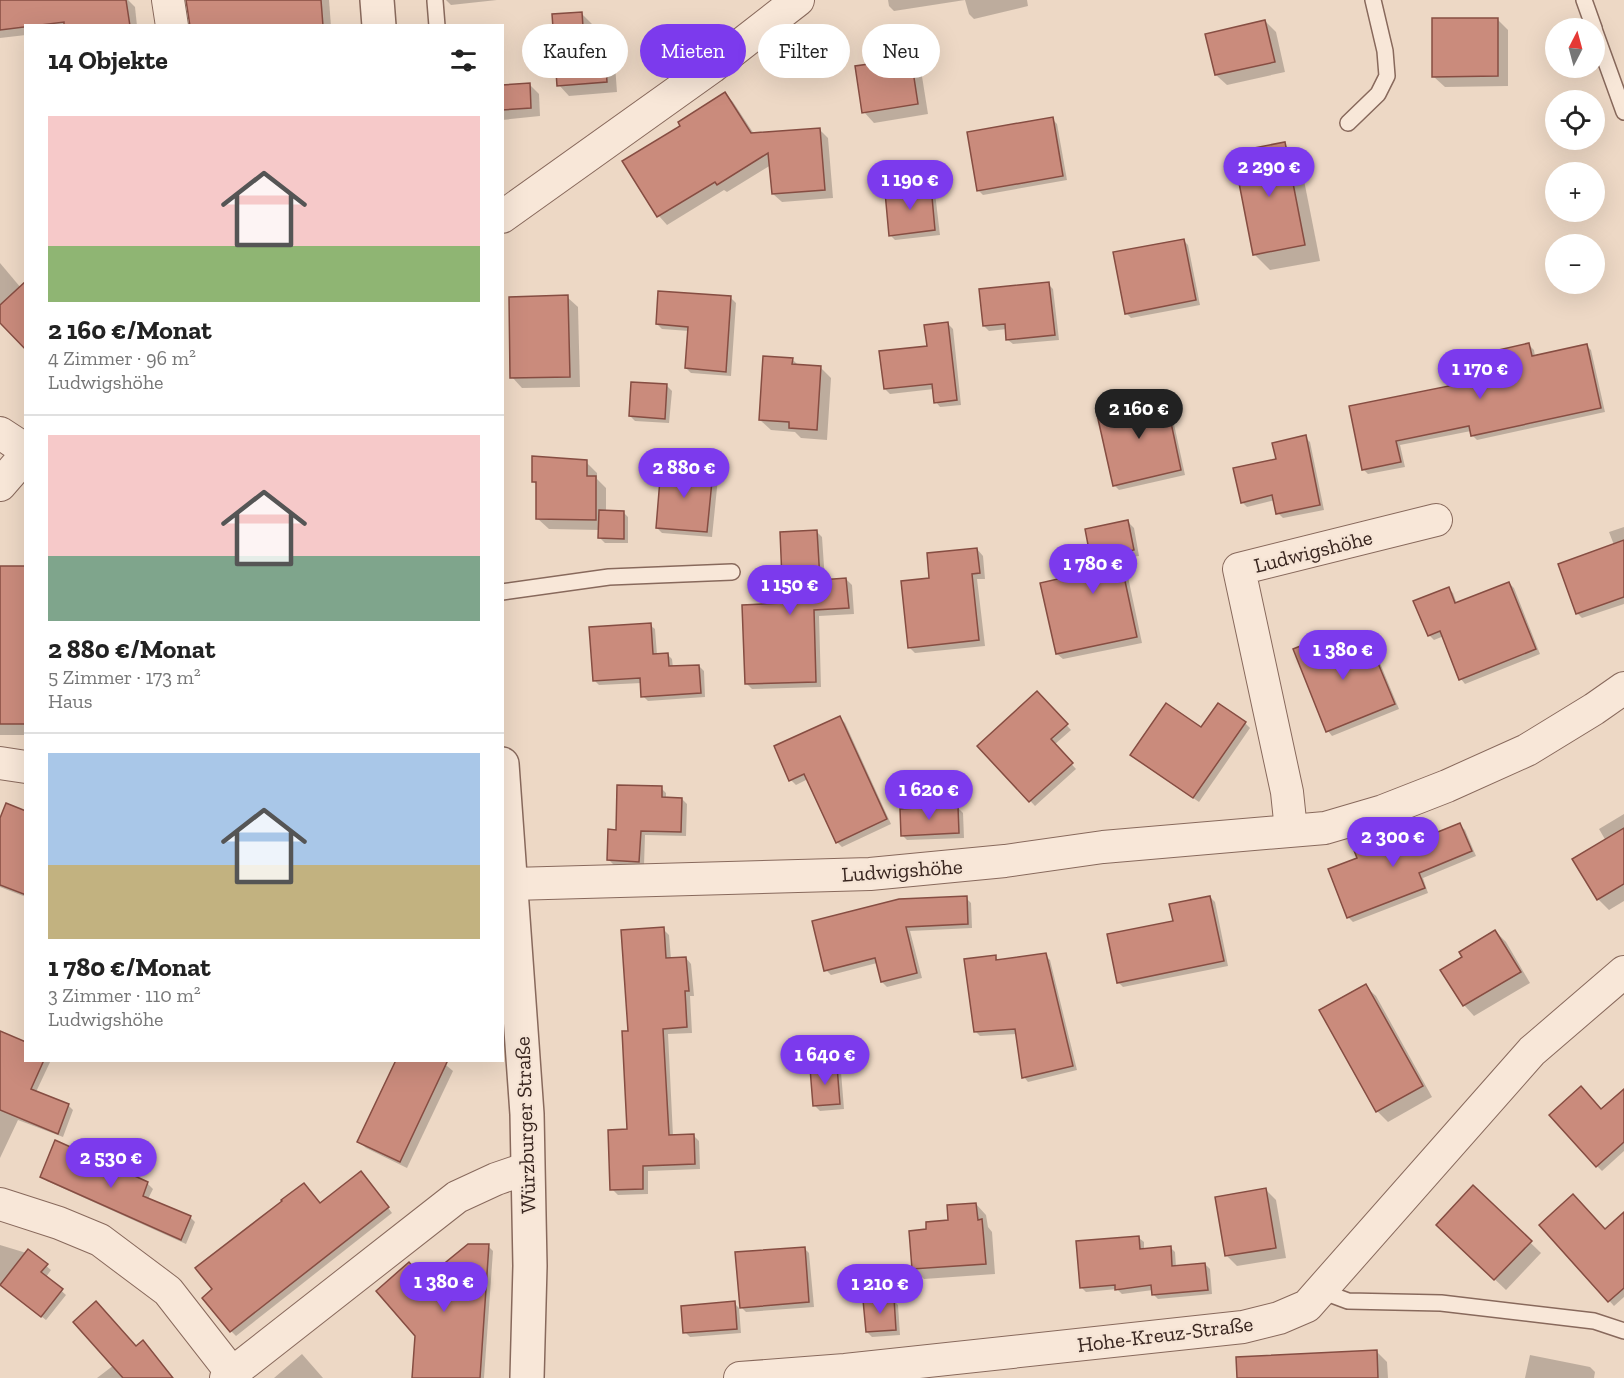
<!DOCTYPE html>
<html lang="de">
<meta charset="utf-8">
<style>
:root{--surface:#fff;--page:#f6f6f6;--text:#222;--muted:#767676;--line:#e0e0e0;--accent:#7c3aed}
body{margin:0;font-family:"Zilla Slab",serif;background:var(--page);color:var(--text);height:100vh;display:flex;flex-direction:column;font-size:22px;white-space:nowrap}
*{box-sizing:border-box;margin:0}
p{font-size:20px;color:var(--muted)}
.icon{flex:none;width:33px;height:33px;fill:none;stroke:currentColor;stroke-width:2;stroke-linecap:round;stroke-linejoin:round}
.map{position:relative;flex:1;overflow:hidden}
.side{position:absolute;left:24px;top:24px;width:480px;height:1038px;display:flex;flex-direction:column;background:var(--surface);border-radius:0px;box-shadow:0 6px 24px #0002}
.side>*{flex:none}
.banner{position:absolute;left:522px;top:24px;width:570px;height:54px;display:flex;gap:12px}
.needle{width:39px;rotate:6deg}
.tools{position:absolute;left:1545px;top:18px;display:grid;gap:12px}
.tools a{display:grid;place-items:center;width:60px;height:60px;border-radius:50%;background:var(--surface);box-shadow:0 6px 24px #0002;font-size:30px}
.price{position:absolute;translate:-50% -51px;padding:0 14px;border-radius:21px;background:var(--accent);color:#fff;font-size:20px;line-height:39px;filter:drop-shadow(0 2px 3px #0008)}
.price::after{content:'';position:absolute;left:50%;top:36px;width:18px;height:14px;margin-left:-9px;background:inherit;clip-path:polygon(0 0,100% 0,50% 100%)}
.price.selected{background:#222;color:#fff}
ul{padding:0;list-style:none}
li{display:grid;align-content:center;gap:12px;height:318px;padding:0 24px}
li+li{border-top:2px solid var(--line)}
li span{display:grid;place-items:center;height:186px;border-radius:0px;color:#555}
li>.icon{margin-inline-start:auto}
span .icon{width:108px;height:108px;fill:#fffc;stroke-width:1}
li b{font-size:26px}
h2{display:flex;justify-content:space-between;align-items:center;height:72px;padding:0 24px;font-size:26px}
.pill{padding:0 21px;border-radius:27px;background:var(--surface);box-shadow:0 6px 24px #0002;font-size:21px;line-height:54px}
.pill.selected{background:var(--accent);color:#fff}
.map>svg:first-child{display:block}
.shadow{fill:#0003}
.building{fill:#ca8b7c;stroke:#864d42;stroke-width:1.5}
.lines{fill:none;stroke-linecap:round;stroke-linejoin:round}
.service-casing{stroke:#88695c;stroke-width:18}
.minor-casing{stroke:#88695c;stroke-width:34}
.tertiary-casing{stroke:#88695c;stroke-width:36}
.service{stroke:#f8e7d8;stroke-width:15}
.minor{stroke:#f8e7d8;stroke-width:32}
.tertiary{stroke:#f8e7d8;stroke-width:33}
.labels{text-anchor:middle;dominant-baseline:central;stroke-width:4.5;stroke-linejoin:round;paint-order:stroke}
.street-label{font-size:21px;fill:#38251f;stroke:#f5e4d5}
</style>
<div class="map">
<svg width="1624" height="1378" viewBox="0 0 1624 1378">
<rect width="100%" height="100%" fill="#edd8c5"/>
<g class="shadow">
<path d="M 0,0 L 74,0 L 78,26 L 26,26 L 26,35 L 0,38 Z"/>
<path d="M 101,0 L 128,0 L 135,7 L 137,26 L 82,26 Z"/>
<path d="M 187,0 L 329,0 L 331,26 L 191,26 Z"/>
<path d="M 446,0 L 497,0 L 451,5 Z"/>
<path d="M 888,0 L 1027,0 L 1028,6 L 974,19 L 969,14 L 965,0 L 894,11 L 889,6 Z"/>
<path d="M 582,14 L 592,24 L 592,28 L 602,27 L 613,38 L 617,92 L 569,96 L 559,85 Z"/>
<path d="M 1497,19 L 1508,30 L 1508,86 L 1445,87 L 1434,77 Z"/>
<path d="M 1265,21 L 1276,32 L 1285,72 L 1227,85 L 1216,75 Z"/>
<path d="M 910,60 L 921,70 L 928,114 L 874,123 L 864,112 Z"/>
<path d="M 529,84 L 539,94 L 540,116 L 502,120 L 502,86 Z"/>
<path d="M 725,94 L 733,102 L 754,134 L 819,129 L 828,138 L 833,198 L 782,202 L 773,194 L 771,165 L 727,192 L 724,190 L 667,225 L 659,216 L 625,162 L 682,126 Z"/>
<path d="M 1052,119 L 1057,124 L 1067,180 L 983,195 L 978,190 Z"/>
<path d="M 1284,144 L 1300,160 L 1320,261 L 1270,270 L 1254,254 Z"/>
<path d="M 930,188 L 935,193 L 940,235 L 895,240 L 890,235 Z"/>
<path d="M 1183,240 L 1188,245 L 1200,305 L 1131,318 L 1126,313 Z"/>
<path d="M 0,263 L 21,288 L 0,321 Z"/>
<path d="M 1048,284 L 1053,289 L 1059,340 L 1013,344 L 1008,340 L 1007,329 L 989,331 L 984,326 Z"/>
<path d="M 567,297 L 578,307 L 580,387 L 522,388 L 512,377 Z"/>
<path d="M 731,298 L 736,303 L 731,376 L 691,373 L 686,368 L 689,331 L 662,329 L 657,324 Z"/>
<path d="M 948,324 L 953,329 L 961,405 L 940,407 L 936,402 L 934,389 L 890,394 L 885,389 L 928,347 Z"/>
<path d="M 1529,345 L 1534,350 L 1535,357 L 1586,345 L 1591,350 L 1605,412 L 1477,440 L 1472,435 L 1471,431 L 1400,445 L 1405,467 L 1368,474 L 1363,469 L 1351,407 L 1461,386 Z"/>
<path d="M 792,359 L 799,366 L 821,368 L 831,378 L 827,440 L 801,438 L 795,432 L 771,430 L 760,420 Z"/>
<path d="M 667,386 L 672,391 L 669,423 L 635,421 L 630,416 Z"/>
<path d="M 1164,396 L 1169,401 L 1185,475 L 1119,490 L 1114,485 Z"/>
<path d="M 1305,437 L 1310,442 L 1324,510 L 1283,518 L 1278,513 L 1275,500 L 1247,507 L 1242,502 L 1277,460 Z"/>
<path d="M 586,462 L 597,473 L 597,479 L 606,488 L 606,512 L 623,512 L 628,517 L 628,543 L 605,543 L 600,538 L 600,530 L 549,529 L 538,519 L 538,486 L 533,481 Z"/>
<path d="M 713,473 L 718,478 L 712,537 L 662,533 L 657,528 Z"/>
<path d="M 1128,522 L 1134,528 L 1139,556 L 1124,558 L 1142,643 L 1063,659 L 1057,654 L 1095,572 Z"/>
<path d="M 1624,527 L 1624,604 L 1582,618 L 1577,613 L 1614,545 L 1609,532 Z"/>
<path d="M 817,532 L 822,537 L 825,581 L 846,579 L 852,585 L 854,614 L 819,616 L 821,687 L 752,689 L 746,683 L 785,605 Z"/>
<path d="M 977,549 L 983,556 L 985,579 L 977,579 L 985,646 L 915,653 L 909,647 L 931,580 Z"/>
<rect x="0" y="567" width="26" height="168"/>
<path d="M 1509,583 L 1514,588 L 1540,654 L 1465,684 L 1461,679 L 1444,636 L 1434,640 L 1429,635 L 1448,588 L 1453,593 L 1457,604 Z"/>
<path d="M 650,625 L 655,629 L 657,655 L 667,654 L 672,659 L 673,668 L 699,666 L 704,671 L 705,697 L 648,701 L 643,696 L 642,683 L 599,685 L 594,680 Z"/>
<path d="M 1337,633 L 1342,638 L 1349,654 L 1370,646 L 1375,651 L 1399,709 L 1332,736 L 1328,731 L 1295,650 Z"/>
<path d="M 1037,693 L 1071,730 L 1054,745 L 1076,769 L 1035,806 L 979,746 Z"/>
<path d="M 840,718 L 845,723 L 891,824 L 842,847 L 837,842 L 808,779 L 796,785 L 791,780 Z"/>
<path d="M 1245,723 L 1250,728 L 1199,802 L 1137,759 L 1202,729 Z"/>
<path d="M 661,788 L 666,793 L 666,799 L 682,799 L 687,804 L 686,836 L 645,835 L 644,866 L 614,865 L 609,860 L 617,832 Z"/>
<path d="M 958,808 L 963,813 L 964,838 L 907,840 L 902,835 Z"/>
<path d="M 26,813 L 26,897 L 0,887 L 0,822 Z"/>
<path d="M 1624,814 L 1624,901 L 1609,910 L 1598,899 L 1574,860 L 1606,841 L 1599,829 Z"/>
<path d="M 1460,825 L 1465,830 L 1476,856 L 1423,878 L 1428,893 L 1353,922 L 1348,917 L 1359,859 L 1402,831 L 1407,836 L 1410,845 Z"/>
<path d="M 1210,897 L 1215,902 L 1228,966 L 1123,987 L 1118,982 L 1174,922 Z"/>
<path d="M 966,898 L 971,903 L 972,928 L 910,931 L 922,978 L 887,987 L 882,982 L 877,963 L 831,975 L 826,970 L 814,922 Z"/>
<path d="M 663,929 L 669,935 L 671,959 L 686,958 L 691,964 L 694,996 L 690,996 L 692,1033 L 668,1034 L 673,1136 L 693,1135 L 699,1141 L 700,1169 L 648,1171 L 648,1194 L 618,1195 L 612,1189 L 629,1131 L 629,1032 Z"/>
<path d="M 1495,931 L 1506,942 L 1530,983 L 1474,1016 L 1464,1005 L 1464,957 Z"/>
<path d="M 1045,955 L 1050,960 L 1077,1070 L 1028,1082 L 1024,1077 L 1017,1034 L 980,1036 L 975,1031 L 995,957 L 999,961 Z"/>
<path d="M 1365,986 L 1376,996 L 1432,1097 L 1388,1122 L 1377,1111 Z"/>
<path d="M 0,1033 L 26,1060 L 51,1060 L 36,1092 L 68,1105 L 73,1110 L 63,1137 L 18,1120 L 0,1158 Z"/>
<path d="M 440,1060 L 453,1071 L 407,1168 L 366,1148 L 359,1142 Z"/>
<path d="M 837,1067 L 841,1072 L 844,1109 L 820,1111 L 815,1106 Z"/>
<path d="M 1624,1104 L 1624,1151 L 1602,1171 L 1597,1166 L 1601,1111 Z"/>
<path d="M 56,1142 L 148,1184 L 153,1189 L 148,1199 L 190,1217 L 195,1222 L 186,1244 L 47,1181 L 42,1176 Z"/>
<path d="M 366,1178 L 392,1213 L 236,1336 L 231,1331 L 320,1205 Z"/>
<path d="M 1473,1187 L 1541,1253 L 1506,1290 L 1448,1235 Z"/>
<path d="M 1266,1190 L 1276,1200 L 1286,1258 L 1237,1266 L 1227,1256 Z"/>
<path d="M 976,1204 L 986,1215 L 988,1227 L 992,1232 L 995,1274 L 924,1279 L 913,1269 L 928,1231 L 950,1222 Z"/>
<path d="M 1541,1225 L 1605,1231 L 1624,1234 L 1624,1297 L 1614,1306 Z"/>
<path d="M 1139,1238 L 1144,1242 L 1144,1250 L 1170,1247 L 1175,1252 L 1176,1267 L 1205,1264 L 1210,1269 L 1212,1294 L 1158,1299 L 1153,1294 L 1153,1290 L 1122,1294 L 1117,1289 L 1086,1292 L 1081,1287 Z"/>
<path d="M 0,1245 L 33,1255 L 51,1270 L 46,1277 L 66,1295 L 46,1320 L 0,1284 Z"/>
<path d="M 488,1246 L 493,1251 L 484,1378 L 413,1378 L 425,1282 Z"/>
<path d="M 804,1248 L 809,1253 L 814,1307 L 746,1312 L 741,1307 Z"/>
<path d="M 893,1300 L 898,1305 L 900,1335 L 872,1337 L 867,1332 Z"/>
<path d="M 734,1303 L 739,1308 L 741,1333 L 690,1337 L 685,1332 Z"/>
<path d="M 136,1347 L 172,1378 L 97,1378 L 114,1365 Z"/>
<path d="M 1376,1351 L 1387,1362 L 1388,1378 L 1253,1378 Z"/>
<path d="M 302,1354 L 323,1378 L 274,1378 Z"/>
<path d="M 1530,1355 L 1590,1367 L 1595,1372 L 1594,1378 L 1525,1378 Z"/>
</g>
<g class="building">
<path d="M 0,0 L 126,0 L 130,26 L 64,26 L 64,22 L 0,30 Z"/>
<path d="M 186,0 L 321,0 L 323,26 L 190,26 Z"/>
<path d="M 582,12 L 583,27 L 603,26 L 607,82 L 557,86 L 552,14 Z"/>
<path d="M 1432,18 L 1498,18 L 1498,76 L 1432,77 Z"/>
<path d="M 1265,20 L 1275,62 L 1215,75 L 1205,34 Z"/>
<path d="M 911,58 L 918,104 L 862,113 L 855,66 Z"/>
<path d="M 530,83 L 531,108 L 502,110 L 502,85 Z"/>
<path d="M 725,92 L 751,133 L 820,128 L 825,190 L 772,194 L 768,153 L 717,185 L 715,182 L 657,217 L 622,161 L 680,126 L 678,122 Z"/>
<path d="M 1053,117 L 1063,176 L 977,191 L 967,132 Z"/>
<path d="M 1285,142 L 1305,245 L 1253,255 L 1233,152 Z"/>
<path d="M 931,186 L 935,230 L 889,236 L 885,192 Z"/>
<path d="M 1184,239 L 1196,300 L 1125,314 L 1113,252 Z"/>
<path d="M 26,281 L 26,350 L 0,323 L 0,305 Z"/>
<path d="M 1049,282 L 1055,335 L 1006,340 L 1005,324 L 983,326 L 979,289 Z"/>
<path d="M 658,291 L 731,296 L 726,372 L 685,368 L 688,327 L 656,324 Z"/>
<path d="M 568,295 L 570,377 L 510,378 L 509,297 Z"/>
<path d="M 948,322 L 957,400 L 934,403 L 932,384 L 884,389 L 879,351 L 927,346 L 924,325 Z"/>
<path d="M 1529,343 L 1532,356 L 1587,344 L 1601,408 L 1471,436 L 1469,426 L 1396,441 L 1401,462 L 1362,470 L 1349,406 L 1459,384 L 1454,360 Z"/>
<path d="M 763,356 L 793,358 L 792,364 L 821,366 L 817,430 L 789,428 L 789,422 L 759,420 Z"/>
<path d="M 631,382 L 667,384 L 665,419 L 629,416 Z"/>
<path d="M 1165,394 L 1181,470 L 1113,486 L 1096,410 Z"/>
<path d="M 1306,435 L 1320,505 L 1276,514 L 1272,495 L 1241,503 L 1233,468 L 1276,459 L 1272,443 Z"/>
<path d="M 532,456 L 587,460 L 587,476 L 596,476 L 596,520 L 536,519 L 536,482 L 532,482 Z"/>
<path d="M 661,467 L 713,471 L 707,532 L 656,528 Z"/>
<path d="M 599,510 L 624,511 L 624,539 L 598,538 Z"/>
<path d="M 1128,520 L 1134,550 L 1119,553 L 1137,637 L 1056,654 L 1040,583 L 1093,571 L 1085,529 Z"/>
<path d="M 817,530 L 820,580 L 846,578 L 849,608 L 814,610 L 816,682 L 745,684 L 742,605 L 783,603 L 780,532 Z"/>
<path d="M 1624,540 L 1624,597 L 1576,614 L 1558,564 Z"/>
<path d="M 977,548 L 980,573 L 972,574 L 979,640 L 908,648 L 901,581 L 929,578 L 927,553 Z"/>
<rect x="0" y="566" width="26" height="158"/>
<path d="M 1509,582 L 1536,649 L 1459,680 L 1440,631 L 1428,636 L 1413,601 L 1449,587 L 1455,603 Z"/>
<path d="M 651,623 L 653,654 L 668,653 L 669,666 L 699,665 L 701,693 L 641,697 L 640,678 L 593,681 L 589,627 Z"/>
<path d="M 1338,631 L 1347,654 L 1370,644 L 1395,704 L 1326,732 L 1293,649 Z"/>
<path d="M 1037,691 L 1068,724 L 1051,739 L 1073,763 L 1029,802 L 977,746 Z"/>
<path d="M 1166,703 L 1201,727 L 1218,703 L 1246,722 L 1193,798 L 1130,755 Z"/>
<path d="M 840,716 L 887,819 L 836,843 L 804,774 L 789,781 L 774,746 Z"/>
<path d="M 617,785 L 662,786 L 662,797 L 682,798 L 681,832 L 641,831 L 639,862 L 607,860 L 608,829 L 616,830 Z"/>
<path d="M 6,803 L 26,811 L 26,895 L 0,885 L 0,818 Z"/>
<path d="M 932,807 L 958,807 L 959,833 L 901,836 L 900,809 Z"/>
<path d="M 1460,823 L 1472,851 L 1419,873 L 1425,888 L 1347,918 L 1328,869 L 1357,858 L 1353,848 L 1402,829 L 1408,844 Z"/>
<path d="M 1624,828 L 1624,884 L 1597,900 L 1572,859 Z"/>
<path d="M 967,896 L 968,924 L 906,927 L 917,973 L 881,982 L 875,958 L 824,971 L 812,921 L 899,899 Z"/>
<path d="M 1210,896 L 1224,961 L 1117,983 L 1107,934 L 1173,921 L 1169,904 Z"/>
<path d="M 664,927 L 666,958 L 686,957 L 689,991 L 685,991 L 687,1027 L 663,1029 L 669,1135 L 694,1134 L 695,1164 L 643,1166 L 643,1189 L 610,1190 L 608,1130 L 627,1129 L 622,1031 L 628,1031 L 621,930 Z"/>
<path d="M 1495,930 L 1521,972 L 1463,1006 L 1440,970 L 1462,957 L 1459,952 Z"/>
<path d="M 1046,953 L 1073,1066 L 1022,1078 L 1015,1029 L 974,1032 L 964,959 L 996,955 L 996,960 Z"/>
<path d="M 1366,984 L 1423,1086 L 1376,1112 L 1319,1010 Z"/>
<path d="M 0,1031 L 26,1042 L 26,1060 L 44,1060 L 31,1089 L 69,1104 L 58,1134 L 0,1110 Z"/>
<path d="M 396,1060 L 448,1060 L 400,1162 L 357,1142 Z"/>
<path d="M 837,1066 L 840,1104 L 813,1106 L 810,1068 Z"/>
<path d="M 1581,1086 L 1601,1109 L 1624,1089 L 1624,1142 L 1596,1167 L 1549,1115 Z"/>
<path d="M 55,1140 L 148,1182 L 143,1196 L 191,1216 L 181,1240 L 40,1177 Z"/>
<path d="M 361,1171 L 389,1207 L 230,1332 L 202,1298 L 212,1289 L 195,1268 L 282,1201 L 281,1200 L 304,1183 L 320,1203 Z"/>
<path d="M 1473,1185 L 1532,1241 L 1494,1280 L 1436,1225 Z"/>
<path d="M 1266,1188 L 1276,1248 L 1225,1256 L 1215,1197 Z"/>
<path d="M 1573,1194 L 1605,1229 L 1624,1212 L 1624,1288 L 1608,1302 L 1539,1225 Z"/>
<path d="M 976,1203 L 978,1220 L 982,1219 L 986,1264 L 912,1269 L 909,1231 L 926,1229 L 926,1222 L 948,1220 L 947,1205 Z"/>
<path d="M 1139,1236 L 1140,1249 L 1171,1246 L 1172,1266 L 1205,1263 L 1208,1290 L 1152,1295 L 1151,1285 L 1115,1290 L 1115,1285 L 1080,1288 L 1076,1241 Z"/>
<path d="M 468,1244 L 489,1244 L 480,1378 L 412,1378 L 415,1336 L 376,1291 L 409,1262 L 424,1280 Z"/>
<path d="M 805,1247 L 809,1302 L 740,1308 L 735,1252 Z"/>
<path d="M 28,1249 L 48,1264 L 41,1272 L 63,1289 L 41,1317 L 0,1285 Z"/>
<path d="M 894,1298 L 896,1330 L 866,1332 L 863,1300 Z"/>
<path d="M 96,1301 L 136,1346 L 143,1340 L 173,1378 L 123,1378 L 73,1322 Z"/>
<path d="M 735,1301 L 737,1329 L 683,1333 L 681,1306 Z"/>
<path d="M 1377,1350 L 1378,1378 L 1237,1378 L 1236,1357 Z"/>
</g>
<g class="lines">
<g class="service-casing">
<g id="service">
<path d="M 1584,0 L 1594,28"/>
<path d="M 435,1 L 437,26"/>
<path d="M 1594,29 L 1624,112"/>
<path d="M 1348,123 L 1378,94 L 1387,76 L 1385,51 L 1373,0"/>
<path d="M 502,592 L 609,577 L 732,572"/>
<path d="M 1321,1291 L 1348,1301 L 1441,1303 L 1594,1321 L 1624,1331"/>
</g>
</g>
<g class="minor-casing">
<g id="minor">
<path d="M 168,0 L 172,26"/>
<path d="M 502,217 L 712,67 L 798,0"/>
<path d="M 0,433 L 26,450"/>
<path d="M 0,485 L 26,455"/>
<path d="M 0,763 L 26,767"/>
<path d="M 1291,830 L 1287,792 L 1239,569 L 1436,520"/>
<path d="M 512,884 L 870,874 L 1005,861 L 1103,847 L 1325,828 L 1383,811 L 1447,786 L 1527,750 L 1594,709 L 1624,688"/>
<path d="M 0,1204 L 59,1223 L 100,1240 L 168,1291 L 232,1373"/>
<path d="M 226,1378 L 457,1197 L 496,1179 L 528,1168"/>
<path d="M 740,1378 L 845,1370 L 1243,1327 L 1279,1318 L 1307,1306 L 1532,1051 L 1624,972"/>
</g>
</g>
<g class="tertiary-casing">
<g id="tertiary">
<path d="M 377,0 L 379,26"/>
<path d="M 502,764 L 527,1114 L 530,1266 L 527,1378"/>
</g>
</g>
<use href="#service" class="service"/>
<use href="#minor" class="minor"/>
<use href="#tertiary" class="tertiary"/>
</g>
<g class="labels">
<g class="street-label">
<text transform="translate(1313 551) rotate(-14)">Ludwigshöhe</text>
<text transform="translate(902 870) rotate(-4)">Ludwigshöhe</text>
<text transform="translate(525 1125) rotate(-92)">Würzburger Straße</text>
<text transform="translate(1165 1334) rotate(-7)">Hohe-Kreuz-Straße</text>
</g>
</g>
</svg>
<div class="tools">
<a><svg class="needle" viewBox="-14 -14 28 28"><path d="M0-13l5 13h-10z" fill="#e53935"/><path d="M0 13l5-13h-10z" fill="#767676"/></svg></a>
<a><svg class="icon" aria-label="locate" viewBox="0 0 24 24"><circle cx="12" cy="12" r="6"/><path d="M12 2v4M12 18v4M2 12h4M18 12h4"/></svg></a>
<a>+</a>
<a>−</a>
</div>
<b class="price" style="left:1269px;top:198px">2 290 €</b>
<b class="price" style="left:910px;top:211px">1 190 €</b>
<b class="price" style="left:1480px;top:400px">1 170 €</b>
<b class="price selected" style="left:1139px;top:440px">2 160 €</b>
<b class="price" style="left:684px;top:499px">2 880 €</b>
<b class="price" style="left:1093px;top:595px">1 780 €</b>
<b class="price" style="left:790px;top:616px">1 150 €</b>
<b class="price" style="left:1343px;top:681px">1 380 €</b>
<b class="price" style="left:929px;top:821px">1 620 €</b>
<b class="price" style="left:1393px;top:868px">2 300 €</b>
<b class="price" style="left:825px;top:1086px">1 640 €</b>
<b class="price" style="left:111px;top:1189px">2 530 €</b>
<b class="price" style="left:444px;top:1313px">1 380 €</b>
<b class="price" style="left:880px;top:1315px">1 210 €</b>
<div class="banner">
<a class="pill">Kaufen</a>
<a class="pill selected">Mieten</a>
<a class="pill">Filter</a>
<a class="pill">Neu</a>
</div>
<section class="side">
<h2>14 Objekte<svg class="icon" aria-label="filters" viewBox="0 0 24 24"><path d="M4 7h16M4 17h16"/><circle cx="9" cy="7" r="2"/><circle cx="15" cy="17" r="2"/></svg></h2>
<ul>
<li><span style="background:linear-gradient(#f6c9c9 70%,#8fb573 0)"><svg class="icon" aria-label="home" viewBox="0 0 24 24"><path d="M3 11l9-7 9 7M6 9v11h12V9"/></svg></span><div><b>2 160 €/Monat</b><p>4 Zimmer · 96 m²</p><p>Ludwigshöhe</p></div></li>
<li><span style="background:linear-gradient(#f6c9c9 65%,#7fa58c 0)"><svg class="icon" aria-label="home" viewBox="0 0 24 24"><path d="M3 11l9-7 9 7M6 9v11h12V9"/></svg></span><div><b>2 880 €/Monat</b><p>5 Zimmer · 173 m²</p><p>Haus</p></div></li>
<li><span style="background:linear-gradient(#a9c7e8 60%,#c2b280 0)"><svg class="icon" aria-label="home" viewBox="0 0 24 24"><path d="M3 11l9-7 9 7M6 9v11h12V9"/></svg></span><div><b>1 780 €/Monat</b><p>3 Zimmer · 110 m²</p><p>Ludwigshöhe</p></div></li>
</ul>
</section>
</div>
